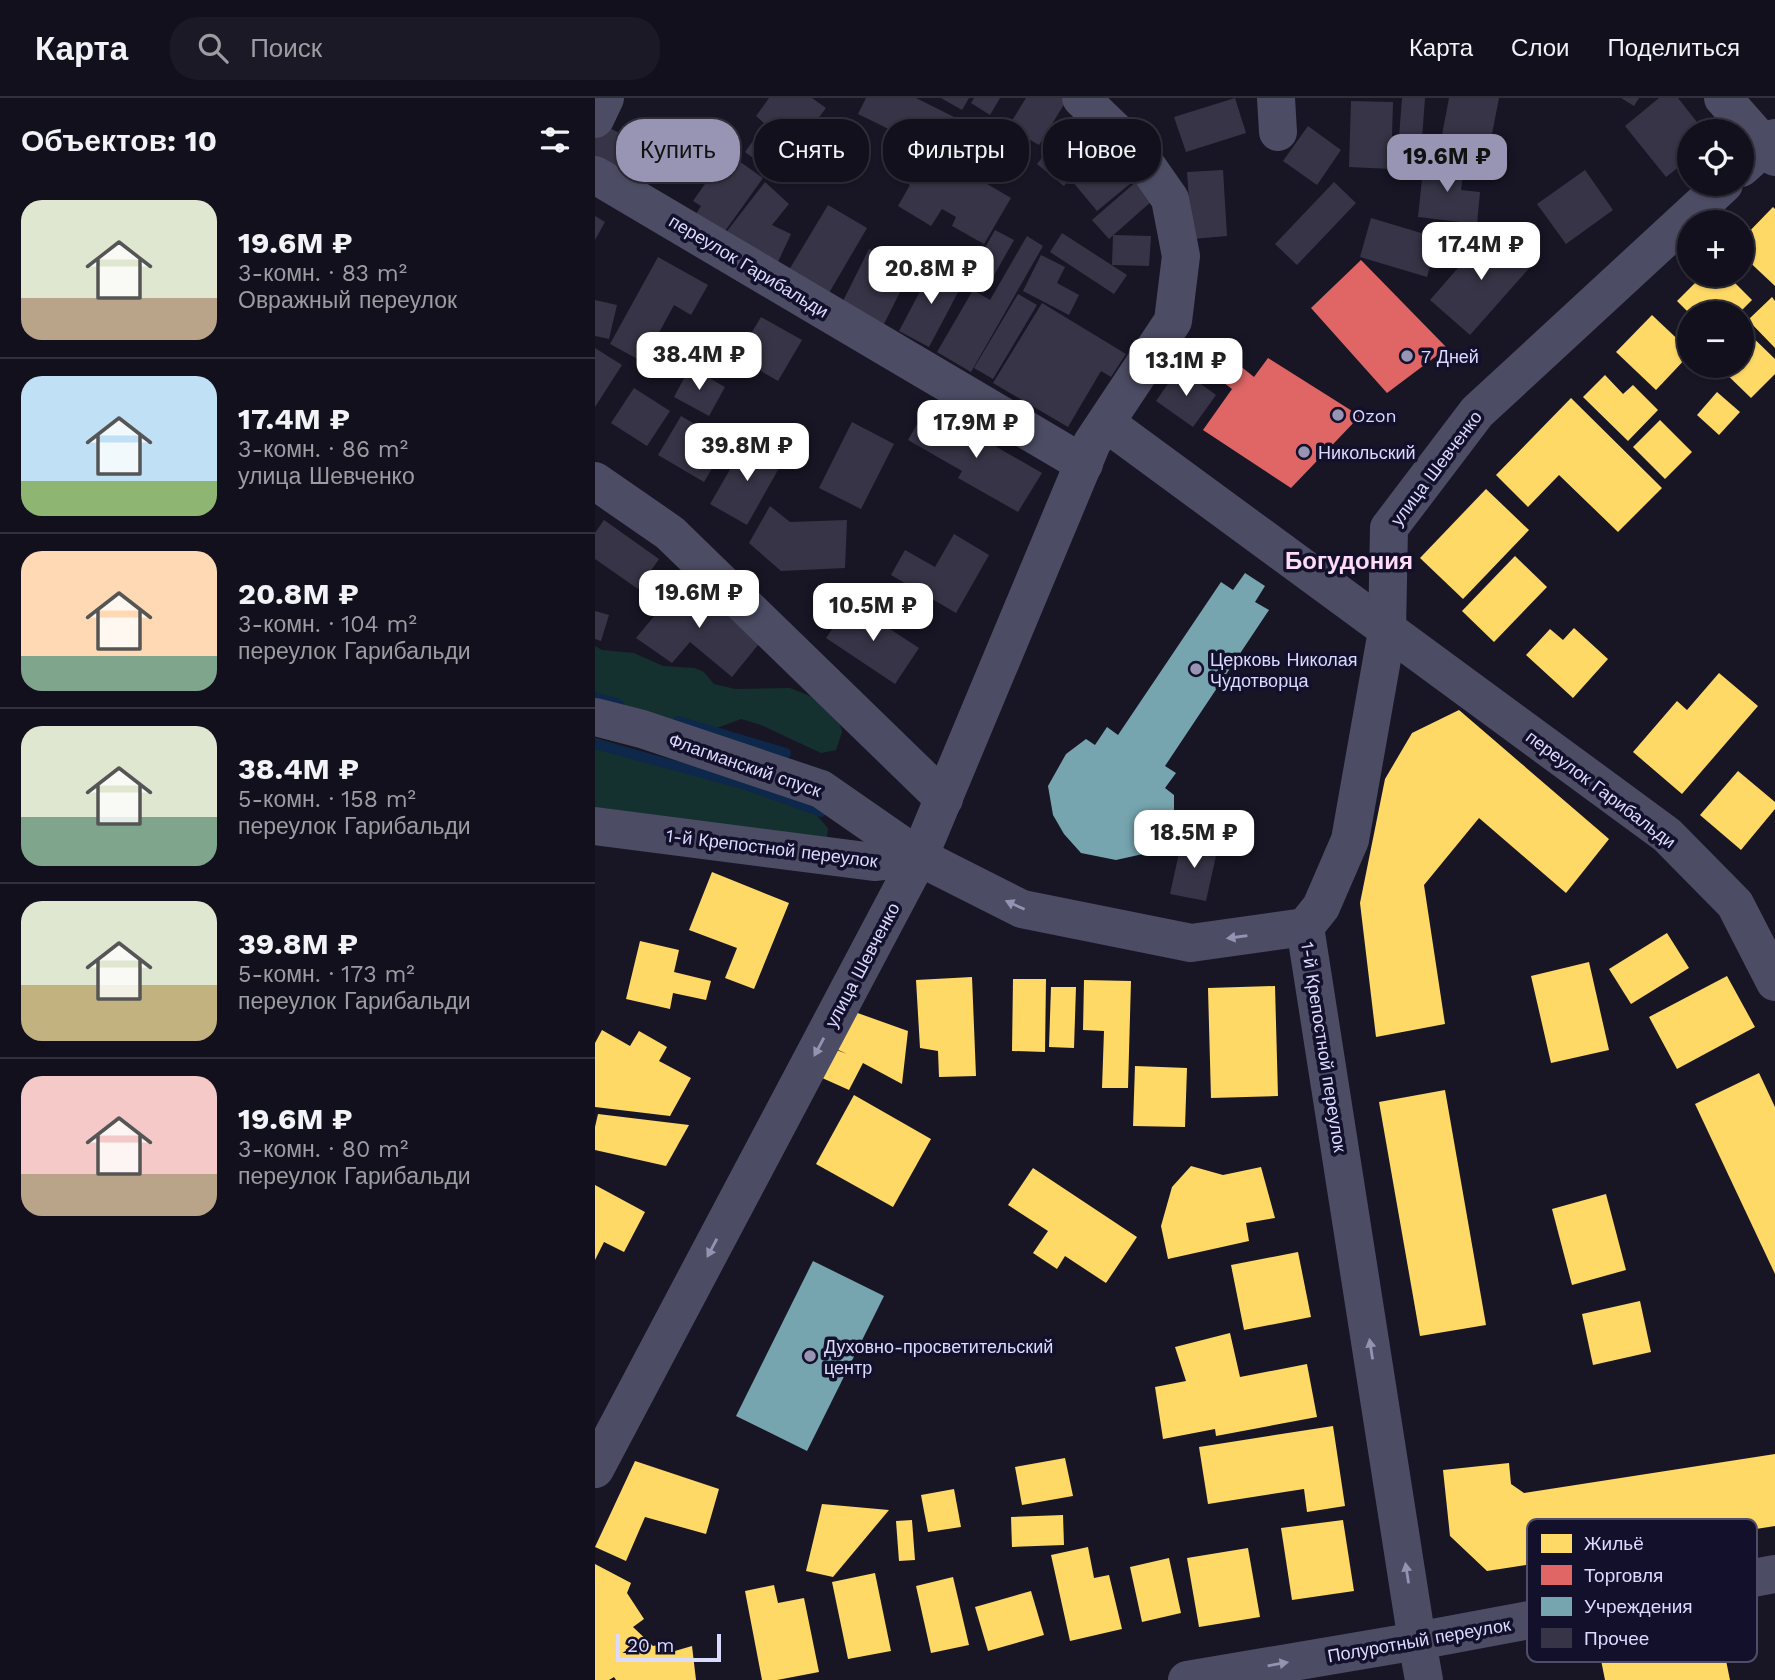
<!DOCTYPE html>
<html lang="ru">
<meta charset="utf-8">
<style>
:root{--surface:#12101c;--page:#1b1925;--text:#f1f3f6;--muted:#9c9da3;--line:#31303b;--accent:#9795b3}
body{margin:0;font-family:"Work Sans",sans-serif;background:var(--page);color:var(--text);height:100vh;display:flex;flex-direction:column;font-size:26px;white-space:nowrap}
*{box-sizing:border-box;margin:0}
p{font-size:23px;color:var(--muted)}
.icon{flex:none;width:38px;height:38px;fill:none;stroke:currentColor;stroke-width:2;stroke-linecap:round;stroke-linejoin:round}
.map{position:relative;flex:1;overflow:hidden}
.panel{display:flex;flex-direction:column;background:var(--surface);width:595px}
.panel>*{flex:none}
.top-card{position:absolute;left:21px;top:21px;width:665px;height:63px;display:flex;gap:14px}
.tools{position:absolute;left:1082px;top:21px;display:grid;gap:14px}
.tools a{display:grid;place-items:center;width:77px;height:77px;border-radius:50%;background:var(--surface);box-shadow:0 2px 5px #0004,0 0 0 2px var(--line);font-size:35px}
.scale{position:absolute;left:21px;bottom:18px;width:105px;box-sizing:border-box;padding-left:7px;border:4px solid #dbdaff;border-top:0;font-size:19px;line-height:24px;white-space:nowrap;color:#dbdaff;-webkit-text-stroke:5px #13102b;paint-order:stroke}
.price{position:absolute;translate:-50% -60px;padding:0 16px;border-radius:14px;background:#fff;color:#222;font-size:23px;line-height:46px;filter:drop-shadow(0 2px 4px #0008)}
.price::after{content:'';position:absolute;left:50%;top:42px;width:21px;height:16px;margin-left:-10px;background:inherit;clip-path:polygon(0 0,100% 0,50% 100%)}
.price.on{background:var(--accent);color:#111}
ul{padding:0;list-style:none}
li{display:flex;align-items:center;gap:21px;height:175px;padding:0 21px}
li+li{border-top:2px solid var(--line)}
li span{display:grid;place-items:center;flex:none;width:196px;height:140px;border-radius:21px;color:#555}
li>.icon{margin-inline-start:auto}
span .icon{width:84px;height:84px;fill:#fffc;stroke-width:1}
li b{font-size:30px}
h2{display:flex;justify-content:space-between;align-items:center;height:84px;padding:0 21px;font-size:30px}
.chip{padding:0 24px;border-radius:28px;background:var(--surface);box-shadow:0 2px 5px #0004,0 0 0 2px var(--line);font-size:24px;line-height:63px}
.chip.on{background:var(--accent);color:#111}
header{display:flex;align-items:center;gap:42px;box-sizing:border-box;height:98px;padding:0 35px;background:var(--surface);border-bottom:2px solid var(--line)}
header strong{font-size:33px}
nav{display:flex;gap:38px;margin-inline-start:auto;font-size:24px}
.search{width:490px;height:63px;background:var(--page);display:flex;align-items:center;gap:18px;box-sizing:border-box;padding:0 24px;border-radius:28px;color:var(--muted);font-size:26px}
main{display:flex;flex:1;min-height:0}
.map>svg:first-child{display:block}
.green{fill:#14312f}
.homes{fill:#ffd966}
.shops{fill:#e06666}
.public{fill:#76a5af}
.lines{fill:none;stroke-linecap:round;stroke-linejoin:round}
.stream{stroke:#0d284a;stroke-width:10}
.building{fill:#363446}
.minor{stroke:#4c4c65;stroke-width:38}
.tertiary{stroke:#4c4c65;stroke-width:38}
.oneway{fill:#9493b2}
.poi-dot{fill:#9795b3;stroke:#13102b;stroke-width:2.5}
.labels{text-anchor:middle;dominant-baseline:central;stroke-width:7;stroke-linejoin:round;paint-order:stroke}
.street-label{font-size:18px;fill:#dbdaff;stroke:#13102b}
.poi-label{font-size:18px;fill:#dbdaff;stroke:#13102b;text-anchor:start}
.district-label{font-size:24px;font-weight:bold;fill:#ffdcf5;stroke:#13102b}
.key{fill:#13102b;stroke:#4f4d6b;stroke-width:2}
.key-label{font-size:19px;fill:#dbdaff}
</style>
<header>
<strong>Карта</strong>
<div class="search"><svg class="icon" aria-label="search" viewBox="0 0 24 24"><circle cx="10" cy="10" r="6"/><path d="M15 15l6 6"/></svg>Поиск</div>
<nav><a>Карта</a><a>Слои</a><a>Поделиться</a></nav>
</header>
<main>
<section class="panel">
<h2>Объектов: 10<svg class="icon" aria-label="filters" viewBox="0 0 24 24"><path d="M4 7h16M4 17h16"/><circle cx="9" cy="7" r="2"/><circle cx="15" cy="17" r="2"/></svg></h2>
<ul>
<li><span style="background:linear-gradient(#dfe7d0 70%,#b9a48a 0)"><svg class="icon" aria-label="home" viewBox="0 0 24 24"><path d="M3 11l9-7 9 7M6 9v11h12V9"/></svg></span><div><b>19.6M ₽</b><p>3-комн. · 83 m²</p><p>Овражный переулок</p></div></li>
<li><span style="background:linear-gradient(#bfe0f5 75%,#8fb573 0)"><svg class="icon" aria-label="home" viewBox="0 0 24 24"><path d="M3 11l9-7 9 7M6 9v11h12V9"/></svg></span><div><b>17.4M ₽</b><p>3-комн. · 86 m²</p><p>улица Шевченко</p></div></li>
<li><span style="background:linear-gradient(#ffd9b3 75%,#7fa58c 0)"><svg class="icon" aria-label="home" viewBox="0 0 24 24"><path d="M3 11l9-7 9 7M6 9v11h12V9"/></svg></span><div><b>20.8M ₽</b><p>3-комн. · 104 m²</p><p>переулок Гарибальди</p></div></li>
<li><span style="background:linear-gradient(#dfe7d0 65%,#7fa58c 0)"><svg class="icon" aria-label="home" viewBox="0 0 24 24"><path d="M3 11l9-7 9 7M6 9v11h12V9"/></svg></span><div><b>38.4M ₽</b><p>5-комн. · 158 m²</p><p>переулок Гарибальди</p></div></li>
<li><span style="background:linear-gradient(#dfe7d0 60%,#c2b280 0)"><svg class="icon" aria-label="home" viewBox="0 0 24 24"><path d="M3 11l9-7 9 7M6 9v11h12V9"/></svg></span><div><b>39.8M ₽</b><p>5-комн. · 173 m²</p><p>переулок Гарибальди</p></div></li>
<li><span style="background:linear-gradient(#f6c9c9 70%,#b9a48a 0)"><svg class="icon" aria-label="home" viewBox="0 0 24 24"><path d="M3 11l9-7 9 7M6 9v11h12V9"/></svg></span><div><b>19.6M ₽</b><p>3-комн. · 80 m²</p><p>переулок Гарибальди</p></div></li>
</ul>
</section>
<div class="map">
<svg width="1180" height="1582" viewBox="0 0 1180 1582">
<rect width="100%" height="100%" fill="#181625"/>
<g class="green">
<path d="M 0,548 L 7,552 L 39,555 L 68,568 L 100,570 L 109,574 L 119,586 L 140,591 L 195,590 L 210,596 L 227,603 L 242,616 L 247,634 L 241,652 L 226,655 L 166,627 L 146,621 L 111,634 L 0,605 Z"/>
<path d="M 0,640 L 170,689 L 215,710 L 233,730 L 230,758 L 0,716 Z"/>
</g>
<g class="homes">
<path d="M 1178,109 L 1180,111 L 1180,188 L 1146,156 L 1146,142 Z"/>
<path d="M 1108,177 L 1132,177 L 1157,202 L 1144,215 L 1094,215 L 1082,203 Z"/>
<path d="M 1177,199 L 1180,203 L 1180,250 L 1153,222 Z"/>
<path d="M 1057,217 L 1094,252 L 1094,257 L 1061,292 L 1021,254 Z"/>
<path d="M 1146,228 L 1180,261 L 1180,276 L 1156,300 L 1123,268 L 1146,268 Z"/>
<path d="M 1010,277 L 1028,296 L 1038,287 L 1063,312 L 1033,343 L 988,299 Z"/>
<path d="M 1122,294 L 1145,314 L 1124,337 L 1102,317 Z"/>
<path d="M 976,300 L 1067,390 L 1023,434 L 964,377 L 933,409 L 901,377 Z"/>
<path d="M 1065,322 L 1097,354 L 1070,381 L 1038,349 Z"/>
<path d="M 891,391 L 934,432 L 868,501 L 825,460 Z"/>
<path d="M 920,458 L 952,489 L 899,544 L 867,513 Z"/>
<path d="M 979,530 L 1013,561 L 978,600 L 931,557 L 955,531 L 968,542 Z"/>
<path d="M 1124,575 L 1163,608 L 1087,696 L 1038,654 L 1082,603 L 1092,612 Z"/>
<path d="M 864,612 L 1014,741 L 971,795 L 884,720 L 829,787 L 850,926 L 781,939 L 765,805 L 790,681 L 817,635 Z"/>
<path d="M 1143,673 L 1180,704 L 1180,711 L 1146,752 L 1105,717 Z"/>
<path d="M 117,774 L 194,805 L 159,891 L 130,880 L 142,850 L 94,832 Z"/>
<path d="M 1072,835 L 1094,870 L 1036,906 L 1014,871 Z"/>
<path d="M 45,843 L 84,852 L 79,874 L 116,883 L 111,902 L 78,895 L 75,911 L 31,901 Z"/>
<path d="M 994,864 L 1014,952 L 956,965 L 936,878 Z"/>
<path d="M 1132,878 L 1160,929 L 1082,971 L 1054,919 Z"/>
<path d="M 377,879 L 381,978 L 344,979 L 343,953 L 325,950 L 321,882 Z"/>
<path d="M 418,881 L 451,881 L 450,954 L 417,953 Z"/>
<path d="M 489,882 L 536,883 L 533,990 L 507,990 L 509,933 L 488,932 Z"/>
<path d="M 680,888 L 683,998 L 616,1000 L 613,890 Z"/>
<path d="M 456,889 L 481,889 L 479,950 L 454,949 Z"/>
<path d="M 257,913 L 313,933 L 307,986 L 268,965 L 254,992 L 225,979 L 239,951 L 252,956 L 237,949 Z"/>
<path d="M 7,932 L 35,948 L 44,933 L 72,949 L 64,963 L 96,980 L 75,1018 L 0,1009 L 0,945 Z"/>
<path d="M 540,968 L 592,970 L 590,1029 L 538,1028 Z"/>
<path d="M 1164,975 L 1180,1009 L 1180,1176 L 1100,1006 Z"/>
<path d="M 850,992 L 891,1227 L 825,1238 L 784,1004 Z"/>
<path d="M 259,997 L 336,1041 L 298,1109 L 221,1066 Z"/>
<path d="M 3,1016 L 94,1027 L 71,1068 L 0,1052 L 0,1029 Z"/>
<path d="M 596,1068 L 628,1077 L 666,1069 L 680,1120 L 651,1125 L 654,1143 L 573,1161 L 566,1128 L 577,1089 Z"/>
<path d="M 438,1070 L 542,1139 L 511,1185 L 470,1158 L 462,1171 L 438,1155 L 453,1133 L 413,1107 Z"/>
<path d="M 0,1087 L 50,1114 L 29,1154 L 9,1144 L 0,1162 Z"/>
<path d="M 1011,1096 L 1031,1172 L 977,1187 L 957,1111 Z"/>
<path d="M 703,1154 L 716,1219 L 649,1232 L 636,1167 Z"/>
<path d="M 1045,1203 L 1056,1254 L 998,1267 L 987,1216 Z"/>
<path d="M 635,1235 L 645,1279 L 712,1266 L 722,1319 L 621,1338 L 620,1331 L 568,1341 L 560,1289 L 591,1283 L 580,1249 Z"/>
<path d="M 738,1328 L 750,1408 L 712,1414 L 709,1391 L 613,1406 L 604,1349 Z"/>
<path d="M 1180,1356 L 1180,1428 L 892,1473 L 855,1438 L 848,1372 L 914,1365 L 916,1386 L 929,1395 Z"/>
<path d="M 470,1360 L 478,1398 L 427,1407 L 420,1369 Z"/>
<path d="M 40,1363 L 124,1391 L 111,1436 L 50,1419 L 31,1463 L 0,1449 Z"/>
<path d="M 359,1391 L 366,1429 L 333,1434 L 326,1397 Z"/>
<path d="M 227,1406 L 294,1412 L 238,1479 L 211,1473 Z"/>
<path d="M 468,1417 L 469,1447 L 417,1449 L 416,1419 Z"/>
<path d="M 317,1422 L 320,1462 L 304,1463 L 301,1423 Z"/>
<path d="M 748,1422 L 759,1493 L 697,1502 L 686,1430 Z"/>
<path d="M 493,1449 L 499,1480 L 514,1477 L 527,1531 L 475,1543 L 456,1457 Z"/>
<path d="M 653,1450 L 665,1519 L 604,1529 L 592,1460 Z"/>
<path d="M 574,1460 L 586,1515 L 547,1524 L 535,1469 Z"/>
<path d="M 0,1466 L 36,1485 L 32,1495 L 49,1521 L 38,1529 L 58,1548 L 69,1546 L 73,1555 L 97,1548 L 101,1582 L 21,1582 L 19,1579 L 14,1582 L 0,1582 Z"/>
<path d="M 280,1475 L 296,1553 L 253,1561 L 237,1484 Z"/>
<path d="M 358,1479 L 374,1547 L 336,1555 L 321,1488 Z"/>
<path d="M 179,1487 L 183,1505 L 209,1500 L 224,1574 L 182,1582 L 167,1582 L 150,1493 Z"/>
<path d="M 436,1493 L 449,1537 L 393,1553 L 380,1509 Z"/>
<path d="M 1125,1533 L 1135,1582 L 1010,1582 L 1005,1557 Z"/>
</g>
<g class="shops">
<path d="M 766,162 L 852,250 L 792,295 L 716,210 Z"/>
<path d="M 623,250 L 659,279 L 673,260 L 765,318 L 696,390 L 608,332 L 637,291 L 608,269 Z"/>
</g>
<g class="public">
<path d="M 650,475 L 670,488 L 660,504 L 674,512 L 570,668 L 581,675 L 570,690 L 579,697 L 579,717 L 548,756 L 521,762 L 486,755 L 469,736 L 458,717 L 453,688 L 471,656 L 491,641 L 500,647 L 512,629 L 523,637 L 626,484 L 638,492 Z"/>
<path d="M 218,1163 L 289,1198 L 212,1353 L 141,1318 Z"/>
</g>
<g class="lines">
<g class="stream">
<path d="M 0,599 L 24,606"/>
<path d="M 83,623 L 191,655"/>
<path d="M 0,646 L 151,687 L 226,714"/>
</g>
</g>
<g class="building">
<path d="M 174,0 L 217,0 L 231,10 L 181,77 L 150,54 L 170,26 L 161,18 Z"/>
<path d="M 271,0 L 321,0 L 361,20 L 344,56 L 326,47 L 416,100 L 389,146 L 357,128 L 361,119 L 347,111 L 336,128 L 303,108 L 315,87 L 298,77 L 318,43 L 263,16 Z"/>
<path d="M 346,0 L 374,0 L 367,12 Z"/>
<path d="M 379,0 L 405,0 L 395,17 L 376,5 Z"/>
<path d="M 431,0 L 473,0 L 444,47 L 413,29 Z"/>
<path d="M 640,0 L 651,35 L 591,54 L 579,19 Z"/>
<path d="M 807,0 L 830,0 L 824,81 L 801,79 Z"/>
<path d="M 854,0 L 904,0 L 895,46 L 847,37 Z"/>
<path d="M 1026,0 L 1044,0 L 1039,8 Z"/>
<path d="M 1064,0 L 1083,0 L 1109,33 L 1094,33 L 1094,61 L 1071,79 L 1030,28 Z"/>
<path d="M 756,3 L 798,4 L 796,71 L 754,69 Z"/>
<path d="M 7,26 L 57,52 L 40,86 L 0,66 L 0,40 Z"/>
<path d="M 713,28 L 746,52 L 722,87 L 688,63 Z"/>
<path d="M 469,32 L 489,47 L 473,66 L 481,72 L 469,88 L 442,66 Z"/>
<path d="M 511,54 L 536,85 L 502,113 L 477,83 Z"/>
<path d="M 829,62 L 869,67 L 866,92 L 885,94 L 882,126 L 823,119 Z"/>
<path d="M 144,63 L 168,80 L 128,136 L 101,116 L 106,108 L 98,103 L 119,73 L 131,81 Z"/>
<path d="M 628,72 L 632,138 L 597,141 L 592,74 Z"/>
<path d="M 990,72 L 1018,112 L 971,146 L 942,106 Z"/>
<path d="M 542,83 L 558,102 L 514,141 L 497,122 Z"/>
<path d="M 170,84 L 194,106 L 177,127 L 196,136 L 182,166 L 129,137 Z"/>
<path d="M 739,84 L 761,105 L 702,167 L 680,146 Z"/>
<path d="M 233,107 L 272,130 L 234,195 L 194,172 Z"/>
<path d="M 0,118 L 10,124 L 0,142 Z"/>
<path d="M 776,120 L 843,140 L 832,179 L 765,159 Z"/>
<path d="M 897,131 L 937,167 L 875,237 L 835,202 Z"/>
<path d="M 400,132 L 419,142 L 389,195 L 370,185 Z"/>
<path d="M 467,135 L 532,177 L 519,196 L 455,154 Z"/>
<path d="M 518,137 L 556,138 L 554,168 L 517,167 Z"/>
<path d="M 432,138 L 448,148 L 376,274 L 342,254 L 378,192 L 395,202 Z"/>
<path d="M 274,151 L 316,172 L 289,226 L 247,205 Z"/>
<path d="M 446,157 L 470,169 L 462,185 L 484,197 L 474,217 L 428,193 Z"/>
<path d="M 63,159 L 113,187 L 96,217 L 79,207 L 48,264 L 15,246 Z"/>
<path d="M 339,167 L 369,183 L 334,249 L 304,233 Z"/>
<path d="M 423,196 L 442,207 L 398,281 L 379,270 Z"/>
<path d="M 0,202 L 22,207 L 14,241 L 0,238 Z"/>
<path d="M 447,205 L 531,256 L 516,279 L 506,273 L 473,329 L 398,285 Z"/>
<path d="M 166,219 L 207,242 L 183,283 L 142,259 Z"/>
<path d="M 0,250 L 27,267 L 0,309 Z"/>
<path d="M 95,269 L 130,289 L 114,318 L 79,299 Z"/>
<path d="M 584,270 L 621,297 L 598,329 L 561,303 Z"/>
<path d="M 39,290 L 75,313 L 52,348 L 16,325 Z"/>
<path d="M 332,309 L 447,375 L 423,414 L 363,380 L 367,373 L 313,342 Z"/>
<path d="M 86,318 L 132,345 L 109,384 L 63,357 Z"/>
<path d="M 257,324 L 299,346 L 266,411 L 224,390 Z"/>
<path d="M 152,342 L 188,363 L 152,427 L 115,406 Z"/>
<path d="M 175,408 L 195,424 L 252,422 L 250,470 L 186,473 L 154,445 Z"/>
<path d="M 9,422 L 64,461 L 43,491 L 0,461 L 0,435 Z"/>
<path d="M 359,436 L 394,457 L 361,515 L 296,477 L 310,452 L 340,469 Z"/>
<path d="M 90,481 L 167,542 L 137,579 L 95,544 L 77,565 L 41,540 Z"/>
<path d="M 255,505 L 324,550 L 300,586 L 231,540 Z"/>
<path d="M 0,513 L 14,517 L 6,543 L 0,541 Z"/>
<path d="M 587,741 L 623,749 L 611,803 L 575,796 Z"/>
</g>
<g class="lines">
<g class="minor">
<path d="M 681,0 L 683,34"/>
<path d="M 1128,0 L 1180,59"/>
<path d="M 0,21 L 10,0"/>
<path d="M 0,77 L 489,366"/>
<path d="M 511,325 L 1072,737 L 1140,806 L 1180,884"/>
<path d="M 0,383 L 75,435 L 349,701"/>
<path d="M 0,619 L 47,631 L 226,691 L 324,759"/>
<path d="M 0,728 L 279,764 L 324,759"/>
<path d="M 324,759 L 497,345 L 578,223 L 586,158 L 575,101 L 543,55 L 486,0"/>
<path d="M 829,1582 L 822,1543 L 1180,1476"/>
</g>
<g class="tertiary">
<path d="M 1146,70 L 1180,40"/>
<path d="M 710,829 L 726,809 L 755,742 L 792,533 L 794,430 L 882,314 L 1129,86"/>
<path d="M 0,1371 L 324,759 L 427,811 L 596,845 L 710,829"/>
<path d="M 592,1582 L 822,1543 L 710,829"/>
</g>
</g>
<defs><path id="oneway-solid" d="M-6-.8H1V-3.2L6.5 0L1 3.2V.8H-6Z" transform="scale(1.75)"/></defs>
<g class="oneway">
<use href="#oneway-solid" transform="translate(420 807) rotate(-156)"/>
<use href="#oneway-solid" transform="translate(642 839) rotate(172)"/>
<use href="#oneway-solid" transform="translate(224 949) rotate(118)"/>
<use href="#oneway-solid" transform="translate(117 1150) rotate(118)"/>
<use href="#oneway-solid" transform="translate(776 1251) rotate(-99)"/>
<use href="#oneway-solid" transform="translate(812 1475) rotate(-99)"/>
<use href="#oneway-solid" transform="translate(683 1566) rotate(-10)"/>
</g>
<g class="poi-dot">
<circle cx="812" cy="258" r="7"/>
<circle cx="743" cy="317" r="7"/>
<circle cx="709" cy="354" r="7"/>
<circle cx="601" cy="571" r="7"/>
<circle cx="215" cy="1258" r="7"/>
</g>
<g class="labels">
<g class="street-label">
<text transform="translate(154 168) rotate(31)">переулок Гарибальди</text>
<text transform="translate(841 370) rotate(-53)">улица Шевченко</text>
<text transform="translate(150 667) rotate(19)">Флагманский спуск</text>
<text transform="translate(1006 691) rotate(37)">переулок Гарибальди</text>
<text transform="translate(177 750) rotate(7)">1-й Крепостной переулок</text>
<text transform="translate(267 867) rotate(-62)">улица Шевченко</text>
<text transform="translate(729 949) rotate(81)">1-й Крепостной переулок</text>
<text transform="translate(824 1542) rotate(-10)">Полуротный переулок</text>
</g>
<g class="poi-label">
<text x="826" y="258">7 Дней</text>
<text x="757" y="317">Ozon</text>
<text x="723" y="354">Никольский</text>
<text x="615" y="561">Церковь Николая<tspan x="615" dy="21">Чудотворца</tspan></text>
<text x="229" y="1248">Духовно-просветительский<tspan x="229" dy="21">центр</tspan></text>
</g>
<g class="district-label">
<text x="754" y="463">Богудония</text>
</g>
</g>
<rect x="932" y="1421" width="230" height="143" rx="10" class="key"/>
<rect x="946" y="1436" width="31" height="19" fill="#ffd966"/>
<rect x="946" y="1467" width="31" height="20" fill="#e06666"/>
<rect x="946" y="1499" width="31" height="19" fill="#76a5af"/>
<rect x="946" y="1530" width="31" height="20" fill="#363446"/>
<g class="key-label">
<text x="989" y="1452">Жильё</text>
<text x="989" y="1484">Торговля</text>
<text x="989" y="1515">Учреждения</text>
<text x="989" y="1547">Прочее</text>
</g>
</svg>
<div class="tools">
<a><svg class="icon" aria-label="locate" viewBox="0 0 24 24"><circle cx="12" cy="12" r="6"/><path d="M12 2v4M12 18v4M2 12h4M18 12h4"/></svg></a>
<a>+</a>
<a>−</a>
</div>
<div class="scale">20 m</div>
<b class="price on" style="left:852px;top:96px">19.6M ₽</b>
<b class="price" style="left:886px;top:184px">17.4M ₽</b>
<b class="price" style="left:336px;top:208px">20.8M ₽</b>
<b class="price" style="left:104px;top:294px">38.4M ₽</b>
<b class="price" style="left:591px;top:300px">13.1M ₽</b>
<b class="price" style="left:381px;top:362px">17.9M ₽</b>
<b class="price" style="left:152px;top:385px">39.8M ₽</b>
<b class="price" style="left:104px;top:532px">19.6M ₽</b>
<b class="price" style="left:278px;top:545px">10.5M ₽</b>
<b class="price" style="left:599px;top:772px">18.5M ₽</b>
<div class="top-card">
<a class="chip on">Купить</a>
<a class="chip">Снять</a>
<a class="chip">Фильтры</a>
<a class="chip">Новое</a>
</div>
</div>
</main>
